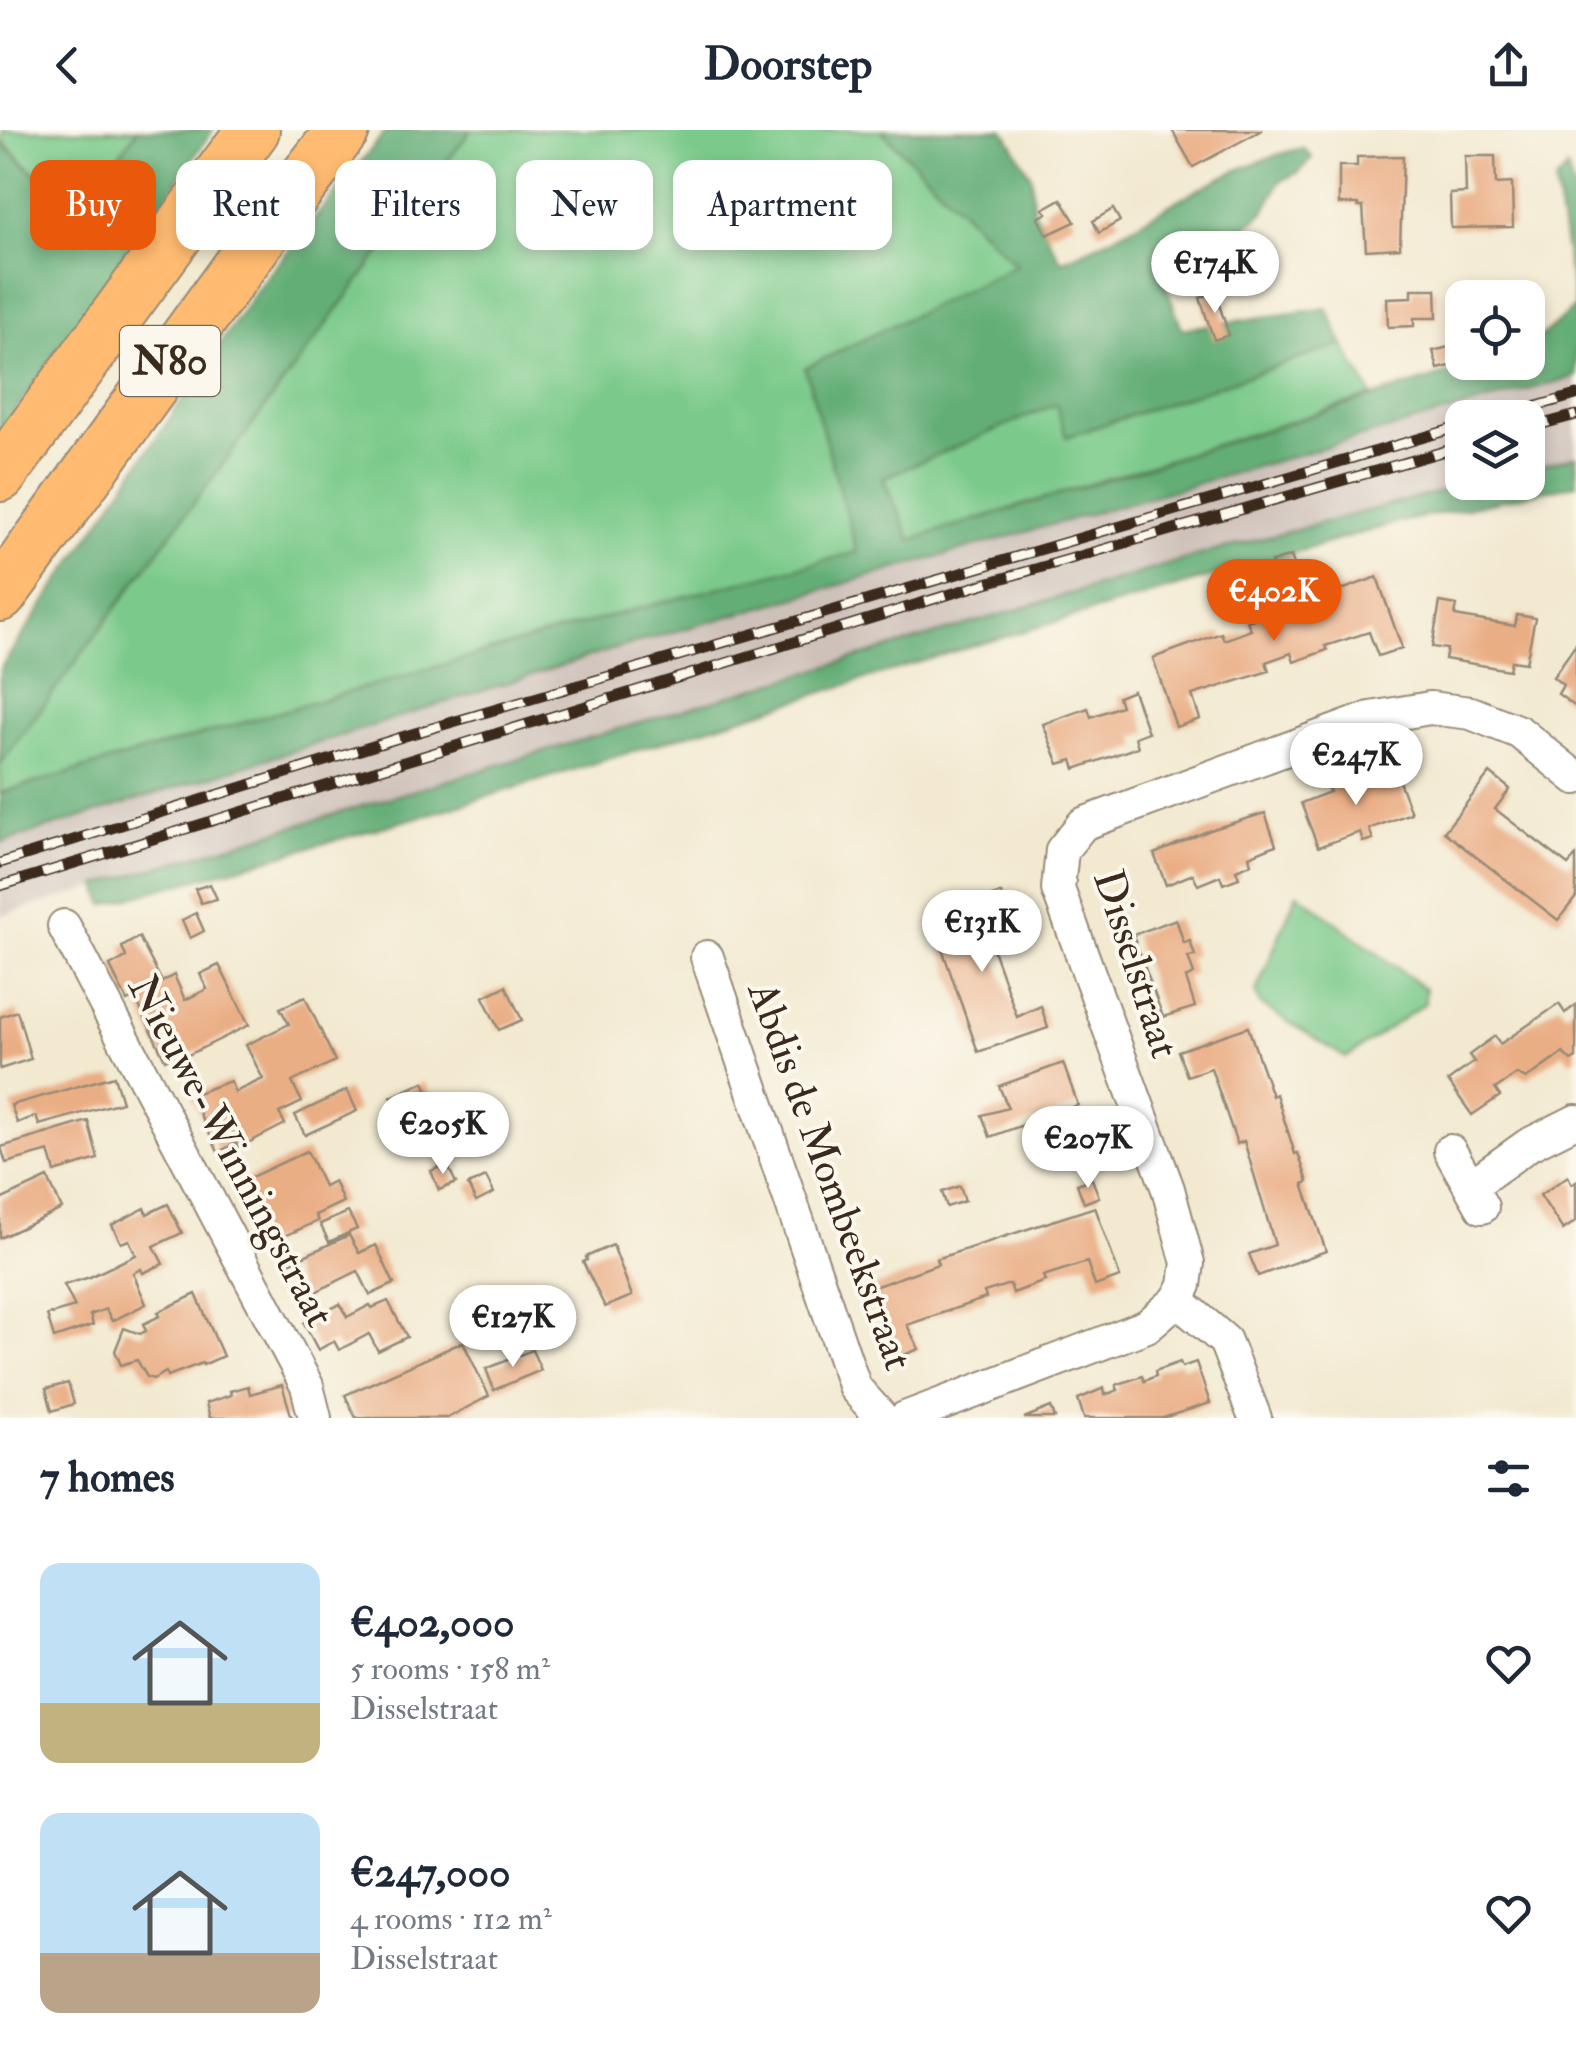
<!DOCTYPE html>
<meta charset="utf-8">
<style>
:root{--surface:#fff;--page:#f6f6f7;--text:#1f2937;--muted:#747a83;--accent:#ea580c}
body{margin:0;font-family:"IM FELL Double Pica",serif;background:var(--page);color:var(--text);height:100vh;display:flex;flex-direction:column;font-size:38px;white-space:nowrap}
*{box-sizing:border-box;margin:0}
p{font-size:32px;color:var(--muted)}
.icon{flex:none;width:55px;height:55px;fill:none;stroke:currentColor;stroke-width:2;stroke-linecap:round;stroke-linejoin:round}
.map{position:relative;height:1288px;overflow:hidden}
.panel{display:flex;flex-direction:column;background:var(--surface);flex:1}
.panel>*{flex:none}
.top-card{position:absolute;left:30px;top:30px;width:1000px;height:90px;display:flex;gap:20px}
.buttons{position:absolute;left:1445px;top:150px;display:grid;gap:20px}
.buttons a{display:grid;place-items:center;width:100px;height:100px;border-radius:20px;background:var(--surface);box-shadow:0 5px 15px #0003;font-size:50px}
.price{position:absolute;translate:-50% -85px;padding:0 22px;border-radius:35px;background:#fff;color:#222;font-size:32px;line-height:65px;filter:drop-shadow(0 2px 5px #0008)}
.price::after{content:'';position:absolute;left:50%;top:60px;width:30px;height:22px;margin-left:-15px;background:inherit;clip-path:polygon(0 0,100% 0,50% 100%)}
.price.current{background:var(--accent);color:#fff}
ul{padding:0;list-style:none}
li{display:flex;align-items:center;gap:30px;height:250px;padding:0 40px}
li span{display:grid;place-items:center;flex:none;width:280px;height:200px;border-radius:20px;color:#555}
li>.icon{margin-inline-start:auto}
span .icon{width:120px;height:120px;fill:#fffc;stroke-width:1}
li b{font-size:42px}
h2{display:flex;justify-content:space-between;align-items:center;height:120px;padding:0 40px;font-size:42px}
.chip{padding:0 35px;border-radius:20px;background:var(--surface);box-shadow:0 5px 15px #0003;font-size:35px;line-height:90px}
.chip.current{background:var(--accent);color:#fff}
header{display:flex;justify-content:space-between;align-items:center;height:130px;padding:0 40px;background:var(--surface);font-size:45px;font-weight:700}
.map>svg:first-child{display:block}
.industrial{fill:#cec1ba}
.green{fill:#7bca8b;stroke:#5b7a54;stroke-width:2.5}
.forest{fill:#64ae77;stroke:#506c4a;stroke-width:2.5}
.building{fill:#eaae85}
.lines{fill:none;stroke-linecap:round;stroke-linejoin:round}
.minor-casing{stroke:#968a77;stroke-width:36}
.trunk-casing{stroke:#968a77;stroke-width:56}
.minor{stroke:#fff;stroke-width:32}
.trunk{stroke:#ffbb71;stroke-width:52}
.rail-casing{stroke:#3b2a1e;stroke-width:11}
.rail{stroke:#fbf7ec;stroke-width:8;stroke-dasharray:22;stroke-linecap:butt}
.labels{text-anchor:middle;dominant-baseline:central;stroke-width:8;stroke-linejoin:round;paint-order:stroke}
.shield{fill:#fbf7ec;stroke:#75685c;stroke-width:2.5}
.shield-label{font-size:40px;font-weight:bold;fill:#3b2a1e}
.street-label{font-size:42px;fill:#3b2a1e;stroke:#fbf7ec}
</style>
<header><svg class="icon" aria-label="back" viewBox="0 0 24 24"><path d="M15 5l-7 7 7 7"/></svg>Doorstep<svg class="icon" aria-label="share" viewBox="0 0 24 24"><path d="M12 15V3M7 8l5-5 5 5M5 13v7h14v-7"/></svg></header>
<div class="map">
<svg width="1576" height="1288" viewBox="0 0 1576 1288">
<rect width="100%" height="100%" fill="#fbf7ec"/>
<filter id="ink" filterUnits="userSpaceOnUse"><feTurbulence type="fractalNoise" baseFrequency=".01" numOctaves="2"/><feDisplacementMap in="SourceGraphic" scale="20" xChannelSelector="R" yChannelSelector="G"/><feConvolveMatrix kernelMatrix="1 2 1 2 8 2 1 2 1" color-interpolation-filters="sRGB"/></filter>
<filter id="wash" filterUnits="userSpaceOnUse"><feTurbulence type="fractalNoise" baseFrequency=".0048" numOctaves="4" result="noise"/><feDisplacementMap in="SourceGraphic" scale="40" xChannelSelector="R" yChannelSelector="G"/><feGaussianBlur stdDeviation="2.25" result="paint"/><feColorMatrix in="noise" values="0 0 0 0 0 0 0 0 0 0 0 0 0 0 0 0 0 1.4 0 .05"/><feComposite in="paint" operator="in"/></filter>
<g filter="url(#wash)">
<rect width="100%" height="100%" fill="#f2e9d0"/>
<path class="industrial" d="M 1576,246 L 1576,326 L 1528,339 L 1528,288 L 1462,288 L 1462,352 L 1473,353 L 1203,424 L 0,786 L 0,713 L 624,516 Z"/>
<g class="green">
<path d="M 2,0 L 137,0 L 78,84 L 3,12 Z"/>
<path d="M 471,0 L 881,0 L 1017,135 L 805,238 L 858,422 L 629,481 L 0,663 L 0,634 Z"/>
<path d="M 1343,214 L 1372,266 L 910,410 L 882,348 L 1057,273 L 1067,307 Z"/>
<path d="M 1297,763 L 1425,859 L 1425,873 L 1346,928 L 1260,874 L 1256,862 Z"/>
</g>
<g class="forest">
<path d="M 137,0 L 213,0 L 0,302 L 0,12 L 78,84 Z"/>
<path d="M 387,0 L 471,0 L 0,634 L 0,539 L 258,158 Z"/>
<path d="M 881,0 L 1004,0 L 1031,46 L 1033,80 L 1061,131 C 1147,97 1208,40 1303,18 L 1312,28 L 1299,42 L 1280,51 L 1264,82 L 1239,103 L 1156,130 L 1182,199 L 1327,178 L 1343,214 L 1066,307 L 1056,274 L 883,348 L 911,410 L 1482,233 L 1528,232 L 1528,219 L 1575,177 L 1555,53 L 1567,39 L 1576,67 L 1576,246 L 624,516 L 0,713 L 0,663 L 629,481 L 857,422 L 805,238 L 1016,135 Z"/>
<path d="M 1576,326 L 1576,354 L 1400,392 L 949,523 L 450,678 L 104,775 L 98,755 L 1203,424 L 1473,353 L 1528,352 L 1528,339 Z"/>
</g>
<g id="blocks">
<g class="building">
<path d="M 1172,0 L 1262,0 L 1193,37 Z"/>
<path d="M 1403,26 L 1400,118 L 1366,120 L 1363,77 L 1358,77 L 1358,74 L 1339,74 L 1339,36 L 1357,36 L 1357,27 Z"/>
<path d="M 1465,26 L 1495,26 L 1496,54 L 1512,53 L 1513,97 L 1451,98 L 1450,64 L 1466,63 Z"/>
<path d="M 1061,69 L 1075,92 L 1047,105 L 1038,88 L 1047,83 L 1043,79 Z"/>
<path d="M 1113,79 L 1120,91 L 1099,103 L 1093,91 Z"/>
<path d="M 1412,159 L 1436,159 L 1437,188 L 1414,188 L 1414,196 L 1388,197 L 1387,168 L 1412,167 Z"/>
<path d="M 1215,162 L 1229,205 L 1214,210 L 1200,168 Z"/>
<path d="M 1457,215 L 1462,233 L 1438,239 L 1433,221 Z"/>
<path d="M 1291,426 L 1297,444 L 1277,450 L 1271,432 Z"/>
<path d="M 1377,447 L 1402,518 L 1378,526 L 1369,502 L 1325,516 L 1327,520 L 1294,532 L 1291,523 L 1266,532 L 1269,541 L 1192,565 L 1200,589 L 1176,597 L 1153,528 L 1221,503 L 1224,510 L 1251,500 L 1247,491 L 1264,486 L 1256,465 L 1271,460 L 1282,490 L 1311,480 L 1308,472 Z"/>
<path d="M 1440,472 L 1457,475 L 1455,486 L 1484,491 L 1515,496 L 1517,485 L 1535,488 L 1526,533 L 1511,531 L 1509,540 L 1445,529 L 1447,519 L 1432,517 Z"/>
<path d="M 1576,514 L 1576,577 L 1558,564 L 1563,555 L 1553,547 Z"/>
<path d="M 1133,561 L 1148,602 L 1135,607 L 1138,617 L 1075,639 L 1072,630 L 1059,634 L 1043,594 L 1088,578 L 1091,587 L 1121,576 L 1118,567 Z"/>
<path d="M 1394,638 L 1411,683 L 1369,699 L 1373,709 L 1363,712 L 1360,702 L 1318,717 L 1301,673 L 1330,662 L 1328,659 Z"/>
<path d="M 1490,643 L 1510,659 L 1495,679 L 1568,735 L 1576,726 L 1576,767 L 1558,790 L 1444,702 Z"/>
<path d="M 1265,683 L 1276,715 L 1249,726 L 1251,734 L 1236,740 L 1239,748 L 1223,754 L 1220,746 L 1198,755 L 1193,744 L 1166,755 L 1154,724 L 1210,700 Z"/>
<path d="M 210,754 L 217,769 L 201,773 L 195,759 Z"/>
<path d="M 1001,763 L 1008,785 L 983,792 L 1000,839 L 1017,887 L 1041,876 L 1048,898 L 978,922 L 931,787 Z"/>
<path d="M 196,783 L 204,801 L 190,808 L 182,790 Z"/>
<path d="M 1176,789 L 1184,813 L 1190,811 L 1195,826 L 1188,827 L 1194,844 L 1186,848 L 1195,877 L 1163,887 L 1133,805 Z"/>
<path d="M 139,807 L 162,852 L 174,845 L 185,870 L 207,859 L 200,844 L 219,835 L 249,895 L 186,926 L 184,922 L 165,930 L 135,867 L 127,871 L 110,836 L 126,827 L 122,817 Z"/>
<path d="M 506,856 L 522,890 L 499,900 L 483,867 Z"/>
<path d="M 305,867 L 335,931 L 292,952 L 302,972 L 279,983 L 285,994 L 238,1018 L 236,1013 L 218,1022 L 191,965 L 230,951 L 235,962 L 263,949 L 246,915 L 289,894 L 280,878 Z"/>
<path d="M 1559,874 L 1565,883 L 1576,875 L 1576,928 L 1571,931 L 1563,923 L 1526,949 L 1517,944 L 1495,959 L 1500,966 L 1472,985 L 1448,951 L 1474,932 L 1469,925 L 1481,916 L 1495,906 L 1500,914 Z"/>
<path d="M 17,881 L 31,929 L 0,939 L 0,887 Z"/>
<path d="M 1248,897 L 1272,966 L 1276,964 L 1295,1024 L 1298,1023 L 1308,1052 L 1303,1054 L 1326,1121 L 1258,1146 L 1249,1124 L 1275,1115 L 1244,1011 L 1237,1014 L 1211,938 L 1187,946 L 1178,921 Z"/>
<path d="M 1063,933 L 1078,975 L 990,1007 L 982,985 L 1008,978 L 999,956 Z"/>
<path d="M 114,946 L 122,972 L 39,995 L 36,986 L 17,993 L 11,975 Z"/>
<path d="M 424,952 L 438,983 L 406,999 L 391,967 Z"/>
<path d="M 347,960 L 357,981 L 305,1005 L 295,985 Z"/>
<path d="M 88,991 L 98,1029 L 55,1042 L 49,1021 L 6,1033 L 1,1017 Z"/>
<path d="M 307,1021 L 324,1056 L 334,1051 L 343,1072 L 315,1085 L 318,1091 L 262,1116 L 234,1055 Z"/>
<path d="M 447,1034 L 456,1053 L 439,1060 L 431,1041 Z"/>
<path d="M 1568,1046 L 1572,1054 L 1576,1051 L 1576,1091 L 1563,1100 L 1540,1065 Z"/>
<path d="M 486,1047 L 494,1063 L 476,1072 L 468,1055 Z"/>
<path d="M 48,1048 L 62,1079 L 0,1108 L 0,1070 Z"/>
<path d="M 1092,1049 L 1099,1067 L 1084,1073 L 1077,1054 Z"/>
<path d="M 960,1056 L 965,1071 L 947,1077 L 942,1062 Z"/>
<path d="M 168,1074 L 182,1103 L 154,1116 L 163,1134 L 143,1143 L 141,1139 L 133,1143 L 146,1174 L 112,1191 L 106,1179 L 90,1185 L 93,1195 L 54,1208 L 47,1185 L 75,1177 L 64,1155 L 90,1147 L 136,1125 L 129,1110 L 121,1113 L 112,1095 L 145,1078 L 147,1084 Z"/>
<path d="M 1095,1077 L 1120,1147 L 1095,1156 L 1087,1132 L 1043,1146 L 1045,1151 L 1013,1163 L 1010,1154 L 984,1162 L 986,1168 L 907,1195 L 919,1219 L 896,1228 L 871,1158 L 938,1134 L 936,1129 Z"/>
<path d="M 348,1082 L 357,1099 L 329,1112 L 320,1094 Z"/>
<path d="M 349,1105 L 359,1123 L 376,1115 L 394,1154 L 370,1165 L 358,1141 L 303,1168 L 287,1134 Z"/>
<path d="M 613,1115 L 632,1166 L 605,1177 L 583,1132 L 587,1130 L 586,1127 Z"/>
<path d="M 196,1164 L 223,1226 L 203,1235 L 202,1233 L 168,1246 L 166,1242 L 153,1249 L 147,1247 L 137,1230 L 121,1235 L 115,1221 L 124,1198 L 140,1204 L 146,1201 L 143,1194 L 160,1186 L 158,1182 Z"/>
<path d="M 495,1168 L 506,1190 L 475,1205 L 465,1182 Z"/>
<path d="M 388,1171 L 407,1207 L 378,1221 L 369,1204 L 339,1220 L 334,1211 L 318,1220 L 304,1193 L 340,1174 L 347,1187 L 370,1175 L 372,1178 Z"/>
<path d="M 463,1212 L 489,1266 L 447,1288 L 356,1288 L 345,1265 Z"/>
<path d="M 532,1220 L 541,1240 L 494,1260 L 486,1239 Z"/>
<path d="M 1180,1232 L 1182,1237 L 1196,1232 L 1210,1273 L 1163,1288 L 1084,1288 L 1078,1269 L 1104,1258 L 1105,1265 L 1118,1260 L 1116,1255 L 1142,1246 L 1144,1251 L 1156,1246 L 1155,1241 Z"/>
<path d="M 68,1253 L 74,1274 L 52,1281 L 46,1259 Z"/>
<path d="M 282,1255 L 292,1288 L 210,1288 L 206,1273 L 231,1265 L 230,1261 L 248,1256 L 250,1264 Z"/>
<path d="M 1051,1277 L 1055,1288 L 1024,1288 Z"/>
</g>
</g>
</g>
<g filter="url(#ink)">
<use href="#blocks" fill-opacity="0" stroke="#968a77" stroke-width="2.5"/>
<g class="lines">
<g class="minor-casing">
<g id="minor">
<path d="M 64,796 L 307,1256 L 315,1288"/>
<path d="M 707,827 L 855,1258 L 882,1288"/>
<path d="M 1450,1021 L 1482,1077"/>
<path d="M 1472,1055 L 1528,1015 L 1576,991"/>
<path d="M 1177,1170 L 1225,1211 L 1255,1288"/>
<path d="M 905,1288 L 1147,1196 L 1177,1170 L 1185,1155 L 1188,1133 L 1168,1059 L 1058,759 L 1062,720 L 1083,694 L 1371,588 L 1430,578 L 1471,583 L 1519,602 L 1576,648"/>
</g>
</g>
<g class="trunk-casing">
<g id="trunk">
<path d="M 0,345 L 253,0"/>
<path d="M 0,465 L 260,107 L 343,0"/>
</g>
</g>
<use href="#minor" class="minor"/>
<use href="#trunk" class="trunk"/>
<g class="rail-casing">
<g id="rail">
<path d="M 1495,288 L 1576,265"/>
<path d="M 1528,298 L 1576,285"/>
<path d="M 0,733 L 405,606 L 1462,296"/>
<path d="M 0,756 L 983,454 L 1462,316"/>
</g>
</g>
<use href="#rail" class="rail"/>
</g>
</g>
<g class="labels">
<rect class="shield" x="120" y="196" width="100" height="70" rx="8"/>
<g class="shield-label">
<text x="170" y="231">N80</text>
</g>
<g class="street-label">
<text transform="translate(1136 834) rotate(72)">Disselstraat</text>
<text transform="translate(231 1021) rotate(62)">Nieuwe-Winningstraat</text>
<text transform="translate(830 1046) rotate(70)">Abdis de Mombeekstraat</text>
</g>
</g>
</svg>
<div class="buttons">
<a><svg class="icon" aria-label="locate" viewBox="0 0 24 24"><circle cx="12" cy="12" r="6"/><path d="M12 2v4M12 18v4M2 12h4M18 12h4"/></svg></a>
<a><svg class="icon" aria-label="layers" viewBox="0 0 24 24"><path d="M12 4l9 5-9 5-9-5zM3 14l9 5 9-5"/></svg></a>
</div>
<b class="price" style="left:1215px;top:186px">€174K</b>
<b class="price current" style="left:1274px;top:514px">€402K</b>
<b class="price" style="left:1356px;top:678px">€247K</b>
<b class="price" style="left:982px;top:845px">€131K</b>
<b class="price" style="left:443px;top:1047px">€205K</b>
<b class="price" style="left:1088px;top:1061px">€207K</b>
<b class="price" style="left:513px;top:1240px">€127K</b>
<div class="top-card">
<a class="chip current">Buy</a>
<a class="chip">Rent</a>
<a class="chip">Filters</a>
<a class="chip">New</a>
<a class="chip">Apartment</a>
</div>
</div>
<section class="panel">
<h2>7 homes<svg class="icon" aria-label="filters" viewBox="0 0 24 24"><path d="M4 7h16M4 17h16"/><circle cx="9" cy="7" r="2"/><circle cx="15" cy="17" r="2"/></svg></h2>
<ul>
<li><span style="background:linear-gradient(#bfe0f5 70%,#c2b280 0)"><svg class="icon" aria-label="home" viewBox="0 0 24 24"><path d="M3 11l9-7 9 7M6 9v11h12V9"/></svg></span><div><b>€402,000</b><p>5 rooms · 158 m²</p><p>Disselstraat</p></div><svg class="icon" aria-label="heart" viewBox="0 0 24 24"><path d="M12 20l-8-8c-3-5 5-10 8-4 3-6 11-1 8 4z"/></svg></li>
<li><span style="background:linear-gradient(#bfe0f5 70%,#b9a48a 0)"><svg class="icon" aria-label="home" viewBox="0 0 24 24"><path d="M3 11l9-7 9 7M6 9v11h12V9"/></svg></span><div><b>€247,000</b><p>4 rooms · 112 m²</p><p>Disselstraat</p></div><svg class="icon" aria-label="heart" viewBox="0 0 24 24"><path d="M12 20l-8-8c-3-5 5-10 8-4 3-6 11-1 8 4z"/></svg></li>
</ul>
</section>
